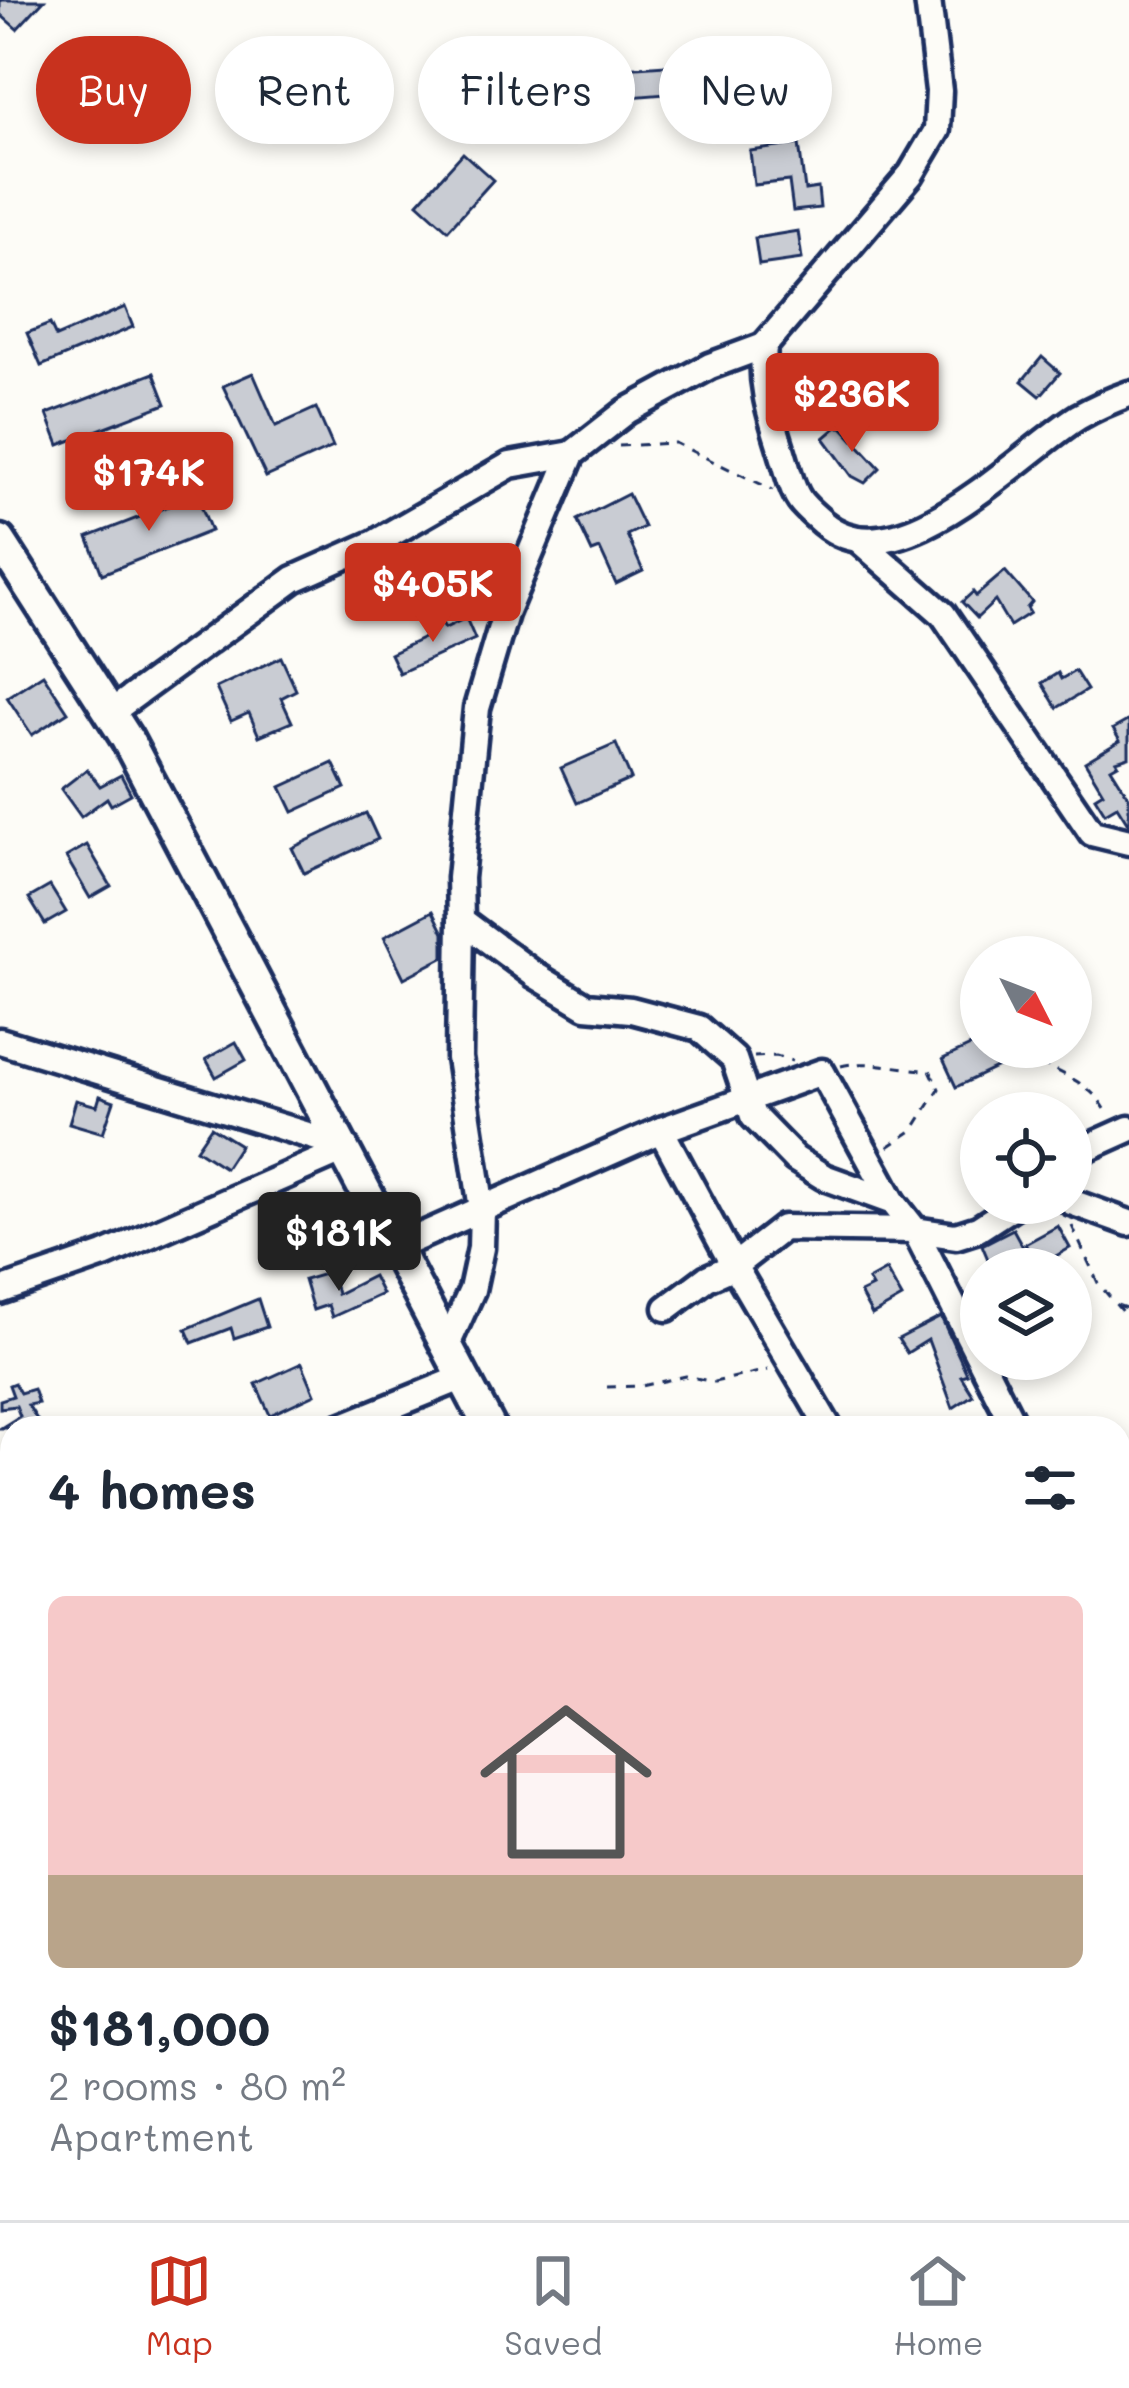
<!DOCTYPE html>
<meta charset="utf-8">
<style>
:root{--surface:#fff;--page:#f2f2f3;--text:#1f2937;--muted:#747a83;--line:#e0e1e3;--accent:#c8321e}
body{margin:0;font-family:Mali,sans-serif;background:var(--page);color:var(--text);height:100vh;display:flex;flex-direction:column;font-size:45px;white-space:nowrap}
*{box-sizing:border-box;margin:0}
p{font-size:39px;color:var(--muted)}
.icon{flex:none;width:66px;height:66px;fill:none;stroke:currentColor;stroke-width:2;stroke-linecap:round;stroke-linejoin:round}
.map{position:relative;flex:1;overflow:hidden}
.side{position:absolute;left:0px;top:1416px;width:1131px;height:804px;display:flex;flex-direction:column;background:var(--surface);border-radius:36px 36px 0 0;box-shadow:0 6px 18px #0003}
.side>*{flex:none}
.hud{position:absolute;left:36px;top:36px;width:1059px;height:108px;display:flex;gap:24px}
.needle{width:78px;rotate:132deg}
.tools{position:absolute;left:960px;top:936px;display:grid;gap:24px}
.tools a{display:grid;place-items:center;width:132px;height:132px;border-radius:50%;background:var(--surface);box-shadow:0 6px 18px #0003;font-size:60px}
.price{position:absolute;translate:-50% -102px;padding:0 27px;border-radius:12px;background:var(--accent);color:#fff;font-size:39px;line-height:78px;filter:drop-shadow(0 3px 6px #0008)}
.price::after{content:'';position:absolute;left:50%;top:72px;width:36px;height:27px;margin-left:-18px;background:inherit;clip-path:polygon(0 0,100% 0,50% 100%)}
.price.current{background:#222;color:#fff}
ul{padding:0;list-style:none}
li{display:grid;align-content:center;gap:24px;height:636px;padding:0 48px}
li+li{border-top:3px solid var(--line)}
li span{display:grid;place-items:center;height:372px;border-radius:18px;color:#555}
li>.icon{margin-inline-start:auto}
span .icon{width:216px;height:216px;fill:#fffc;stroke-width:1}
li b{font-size:51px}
h2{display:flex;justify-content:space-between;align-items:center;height:144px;padding:0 48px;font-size:51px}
.tag{padding:0 42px;border-radius:54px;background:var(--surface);box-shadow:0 6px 18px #0003;font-size:42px;line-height:108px}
.tag.current{background:var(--accent);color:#fff}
.tabs{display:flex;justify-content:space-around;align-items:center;height:168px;border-top:3px solid var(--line);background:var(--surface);font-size:33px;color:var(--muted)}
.tabs a{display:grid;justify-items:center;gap:6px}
.tabs .current{color:var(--accent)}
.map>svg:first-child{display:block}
.building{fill:#c9ccd3;stroke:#1b2f5e;stroke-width:3}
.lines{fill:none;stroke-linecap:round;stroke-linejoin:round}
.minor-casing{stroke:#1b2f5e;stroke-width:33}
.major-casing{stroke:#1b2f5e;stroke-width:39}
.path{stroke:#1b2f5e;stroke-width:3;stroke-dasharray:9 9;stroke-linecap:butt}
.minor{stroke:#fdfcf7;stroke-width:24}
.major{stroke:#fdfcf7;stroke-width:30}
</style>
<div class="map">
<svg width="1129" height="2220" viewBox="0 0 1129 2220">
<rect width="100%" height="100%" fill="#fdfcf7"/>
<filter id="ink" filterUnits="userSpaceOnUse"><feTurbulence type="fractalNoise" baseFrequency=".00833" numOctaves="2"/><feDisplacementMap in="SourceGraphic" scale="24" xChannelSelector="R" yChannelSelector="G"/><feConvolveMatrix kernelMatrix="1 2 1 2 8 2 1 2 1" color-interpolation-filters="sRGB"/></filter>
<g filter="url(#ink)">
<g class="building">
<path d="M 0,0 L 44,0 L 17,29 L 0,14 Z"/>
<path d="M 665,65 L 667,94 L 581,101 L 579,71 Z"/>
<path d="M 276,71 L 298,92 L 256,137 L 233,116 Z"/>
<path d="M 799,144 L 805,190 L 818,188 L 820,208 L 793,211 L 789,181 L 754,185 L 750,151 Z"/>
<path d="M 463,153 L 493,180 L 448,230 L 418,203 Z"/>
<path d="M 798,231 L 802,259 L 759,265 L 755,238 Z"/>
<path d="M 125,307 L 133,327 L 41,366 L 27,333 L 50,324 L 56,337 Z"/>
<path d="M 1042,357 L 1060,373 L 1040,396 L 1022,381 Z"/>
<path d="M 154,373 L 166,404 L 59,445 L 47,414 Z"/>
<path d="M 253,373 L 276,426 L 316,408 L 333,447 L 266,477 L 223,386 Z"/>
<path d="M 837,427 L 842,427 L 880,468 L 865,483 L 852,476 L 824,438 Z"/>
<path d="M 628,494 L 644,527 L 627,535 L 643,571 L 616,584 L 600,549 L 592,552 L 577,520 Z"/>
<path d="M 197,495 L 211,531 L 102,574 L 88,537 Z"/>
<path d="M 1005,571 L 1032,602 L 1027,608 L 1030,613 L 1010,626 L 995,601 L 977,618 L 962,602 L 973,592 L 976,596 Z"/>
<path d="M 466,618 L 475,639 L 399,673 L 390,654 L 430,635 L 428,630 L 442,623 L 445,628 Z"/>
<path d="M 281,657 L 296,690 L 281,698 L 292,722 L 259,736 L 249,713 L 231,721 L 216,688 Z"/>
<path d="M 1075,671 L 1087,690 L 1057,708 L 1042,683 L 1058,673 L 1061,679 Z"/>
<path d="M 43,674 L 68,712 L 32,735 L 7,697 Z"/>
<path d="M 1129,720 L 1129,757 L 1116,761 L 1118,764 L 1111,768 L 1129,797 L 1129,825 L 1117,806 L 1105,813 L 1095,797 L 1103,792 L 1085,762 L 1120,741 L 1113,729 Z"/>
<path d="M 616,744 L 631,779 L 577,803 L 561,768 Z"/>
<path d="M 333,763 L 345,788 L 293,812 L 281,787 Z"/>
<path d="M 87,769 L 100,786 L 121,775 L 131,794 L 111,805 L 107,798 L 81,817 L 61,789 Z"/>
<path d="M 366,813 L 378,839 L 304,873 L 292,848 Z"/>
<path d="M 87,845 L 111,886 L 90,898 L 66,857 Z"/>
<path d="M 50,886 L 66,912 L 45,924 L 29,898 Z"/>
<path d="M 433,911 L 444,933 L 444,957 L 404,978 L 384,937 Z"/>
<path d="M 981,1041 L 981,1047 L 1040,1047 L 956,1087 L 943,1059 Z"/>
<path d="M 236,1042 L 246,1060 L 216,1077 L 206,1059 Z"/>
<path d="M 100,1096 L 114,1101 L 103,1133 L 69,1123 L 76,1100 L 97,1106 Z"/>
<path d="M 211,1127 L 240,1145 L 225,1168 L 196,1149 Z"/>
<path d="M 1058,1226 L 1070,1248 L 1038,1266 L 1025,1244 Z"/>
<path d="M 1013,1229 L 1024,1249 L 990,1264 L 982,1245 Z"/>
<path d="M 886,1270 L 902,1298 L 872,1315 L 860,1293 L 872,1287 L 868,1280 Z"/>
<path d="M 331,1272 L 337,1294 L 373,1276 L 382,1294 L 332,1317 L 328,1305 L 313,1310 L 304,1280 Z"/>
<path d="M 258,1299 L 267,1327 L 234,1338 L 231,1328 L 192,1343 L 186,1329 Z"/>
<path d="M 941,1317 L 967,1374 L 961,1376 L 973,1395 L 953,1408 L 928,1340 L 907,1353 L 898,1339 Z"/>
<path d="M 302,1363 L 315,1394 L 270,1415 L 256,1384 Z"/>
<path d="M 14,1383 L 20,1393 L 33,1389 L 38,1403 L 28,1405 L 38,1421 L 27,1428 L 1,1428 L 20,1416 L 16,1406 L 0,1408 L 0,1400 L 13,1396 L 9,1385 Z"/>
</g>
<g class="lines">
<g class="minor-casing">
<g id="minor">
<path d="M 928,0 L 939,91 L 937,130 L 911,174 L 764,346 C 760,395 775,425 788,472 C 796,500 801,504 823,523 C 897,586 1017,455 1078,417 C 1094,408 1112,400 1129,394"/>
<path d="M 764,346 L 710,366 L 627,411 L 572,454 L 505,614 L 477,708 L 460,878 L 461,920 L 535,975 L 586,1006 L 631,1010 L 699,1028 L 734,1059 L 753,1116 L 795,1159 L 824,1177 L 893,1202 L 915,1230 L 956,1236 L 978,1229 L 1018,1203"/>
<path d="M 860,541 L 943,614 L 1092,833 L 1129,842"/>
<path d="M 110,713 L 294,579 L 375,543 L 510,465 L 572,454"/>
<path d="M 0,1041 L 337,1144"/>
<path d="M 661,1130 L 734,1266 L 707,1278 L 667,1308"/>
<path d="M 1071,1155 L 1129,1129"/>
<path d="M 1071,1202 L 1129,1223"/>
<path d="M 394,1248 L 661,1130 L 822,1072 L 893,1202"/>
<path d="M 0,1291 L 104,1255 L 342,1151"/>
<path d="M 447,1345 L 472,1290 L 481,1248 L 482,1209 L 459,1058 L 461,920"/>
<path d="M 338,1428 L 464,1377"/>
<path d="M 829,1428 L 734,1266 L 783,1228 L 915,1230 L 1015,1428"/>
<path d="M 0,1516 L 12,1518"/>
<path d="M 1119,1627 L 1129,1644"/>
<path d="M 1119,1698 L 1129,1692"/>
<path d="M 1119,2203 L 1129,2214"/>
<path d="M 915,2220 L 929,2208"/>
</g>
</g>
<g class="major-casing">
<g id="major">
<path d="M 0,541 L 127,739 L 490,1428"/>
<path d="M 900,2208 L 907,2220"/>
</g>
</g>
<g class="path">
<path d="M 619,446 L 675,443 L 773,490"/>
<path d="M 754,1057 L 776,1056 L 792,1061"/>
<path d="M 1040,1063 C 1070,1077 1094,1086 1109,1116"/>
<path d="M 841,1066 C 868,1059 902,1070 930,1070 L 939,1089 L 913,1130 L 885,1149"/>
<path d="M 1072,1226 L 1098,1283 L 1129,1320"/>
<path d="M 1117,1305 L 1129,1309"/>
<path d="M 607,1387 L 642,1386 L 686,1376 L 714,1382 L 768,1370"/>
<path d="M 1119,1900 L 1129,1919"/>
</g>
<use href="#minor" class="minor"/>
<use href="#major" class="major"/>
</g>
</g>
</svg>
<div class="tools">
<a><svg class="needle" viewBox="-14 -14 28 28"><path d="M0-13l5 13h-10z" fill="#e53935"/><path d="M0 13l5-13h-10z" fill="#747a83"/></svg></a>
<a><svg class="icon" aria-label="locate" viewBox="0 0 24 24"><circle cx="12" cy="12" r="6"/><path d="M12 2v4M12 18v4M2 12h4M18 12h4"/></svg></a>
<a><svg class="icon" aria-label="layers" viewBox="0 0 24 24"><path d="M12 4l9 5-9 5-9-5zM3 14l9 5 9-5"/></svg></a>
</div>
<b class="price" style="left:852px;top:455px">$236K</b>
<b class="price" style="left:149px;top:534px">$174K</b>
<b class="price" style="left:433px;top:645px">$405K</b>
<b class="price current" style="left:339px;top:1294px">$181K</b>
<div class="hud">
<a class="tag current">Buy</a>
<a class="tag">Rent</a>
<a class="tag">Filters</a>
<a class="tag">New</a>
</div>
<section class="side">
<h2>4 homes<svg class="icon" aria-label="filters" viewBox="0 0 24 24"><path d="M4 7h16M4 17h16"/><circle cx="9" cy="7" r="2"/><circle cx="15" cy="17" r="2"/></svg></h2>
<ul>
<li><span style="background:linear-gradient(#f6c9c9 75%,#b9a48a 0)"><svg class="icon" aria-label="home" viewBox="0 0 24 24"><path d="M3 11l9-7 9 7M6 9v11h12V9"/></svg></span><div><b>$181,000</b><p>2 rooms · 80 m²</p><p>Apartment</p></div></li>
</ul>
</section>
</div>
<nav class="tabs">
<a class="current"><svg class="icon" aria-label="map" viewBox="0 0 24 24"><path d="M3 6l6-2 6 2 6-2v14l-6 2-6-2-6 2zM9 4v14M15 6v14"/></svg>Map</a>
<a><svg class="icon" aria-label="saved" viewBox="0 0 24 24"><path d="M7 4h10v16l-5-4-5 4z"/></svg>Saved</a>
<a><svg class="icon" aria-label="home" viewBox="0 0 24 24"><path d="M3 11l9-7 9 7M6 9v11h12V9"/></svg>Home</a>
</nav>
